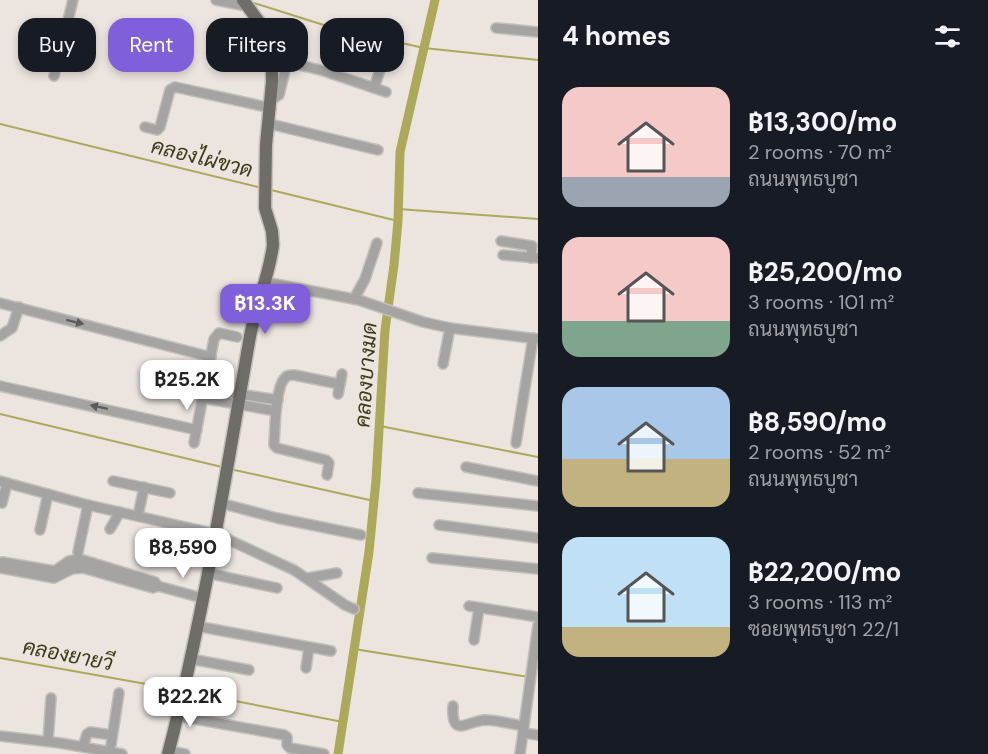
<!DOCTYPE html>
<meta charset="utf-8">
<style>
:root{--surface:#171b24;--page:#242831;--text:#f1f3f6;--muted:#9ea1a6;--accent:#7f5fda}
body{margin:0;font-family:"DM Sans",Sarabun,sans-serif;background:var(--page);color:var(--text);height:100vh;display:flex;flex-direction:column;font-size:22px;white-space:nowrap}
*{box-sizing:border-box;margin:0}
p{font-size:20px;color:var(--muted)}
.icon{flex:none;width:33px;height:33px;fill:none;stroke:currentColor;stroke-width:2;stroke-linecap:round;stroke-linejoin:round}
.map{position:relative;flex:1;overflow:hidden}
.details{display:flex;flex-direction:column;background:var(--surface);width:450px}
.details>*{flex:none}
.top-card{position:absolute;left:18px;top:18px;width:429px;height:54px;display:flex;gap:12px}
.price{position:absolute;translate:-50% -51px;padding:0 14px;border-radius:12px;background:#fff;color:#222;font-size:20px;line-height:39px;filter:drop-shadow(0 2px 3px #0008)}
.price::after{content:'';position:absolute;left:50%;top:36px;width:18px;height:14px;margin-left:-9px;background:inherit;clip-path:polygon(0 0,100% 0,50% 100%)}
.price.on{background:var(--accent);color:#fff}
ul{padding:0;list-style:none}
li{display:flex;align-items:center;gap:18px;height:150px;padding:0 24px}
li span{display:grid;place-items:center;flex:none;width:168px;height:120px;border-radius:18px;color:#555}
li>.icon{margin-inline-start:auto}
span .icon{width:72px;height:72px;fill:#fffc;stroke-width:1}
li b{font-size:26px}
h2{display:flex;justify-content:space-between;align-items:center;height:72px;padding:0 24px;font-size:26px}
.chip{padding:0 21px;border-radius:18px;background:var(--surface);box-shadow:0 3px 9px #0003;font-size:21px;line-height:54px}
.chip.on{background:var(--accent);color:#fff}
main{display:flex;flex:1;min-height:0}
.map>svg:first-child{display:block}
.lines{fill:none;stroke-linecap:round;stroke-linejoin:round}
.stream{stroke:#aca959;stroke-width:2}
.canal{stroke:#aca959;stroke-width:9}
.minor-casing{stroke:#c5bfba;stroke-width:12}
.major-casing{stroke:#c5bfba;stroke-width:15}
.minor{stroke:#a5a4a1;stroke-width:9}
.major{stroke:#706d68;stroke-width:12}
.oneway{fill:#5e5c5a}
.labels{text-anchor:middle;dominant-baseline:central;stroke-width:5;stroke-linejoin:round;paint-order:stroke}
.water-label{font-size:21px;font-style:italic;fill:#3c3b18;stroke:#ebe4df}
</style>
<main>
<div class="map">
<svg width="538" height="754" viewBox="0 0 538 754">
<rect width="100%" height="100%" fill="#ebe4df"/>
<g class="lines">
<g class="stream">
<path d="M 254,3 L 330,27 L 424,48 L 538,60"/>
<path d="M 0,124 L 262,188"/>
<path d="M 271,190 L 398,221"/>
<path d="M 398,209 L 538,219"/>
<path d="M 0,414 L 222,467"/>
<path d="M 380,426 L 538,457"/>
<path d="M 230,469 L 374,501"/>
<path d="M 354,649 L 529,677"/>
<path d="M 0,658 L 180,690"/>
<path d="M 189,692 L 343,722"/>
</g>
<path class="canal" d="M 338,754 L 369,552 L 376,480 L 385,330 L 394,265 L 398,221 L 400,152 L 435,0"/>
<g class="minor-casing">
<g id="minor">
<path d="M 216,0 L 246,6"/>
<path d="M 496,28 L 538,32"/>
<path d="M 54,76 L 73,0"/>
<path d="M 374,88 L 385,55"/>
<path d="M 271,100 L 279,95 L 286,66 L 291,63 L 324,71 L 386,92"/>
<path d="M 270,124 L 378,150"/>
<path d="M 145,127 L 157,130 L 160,127 L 170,90 L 175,87 L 271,108"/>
<path d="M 501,241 L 532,246 L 531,258"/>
<path d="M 503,255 L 538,258"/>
<path d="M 265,282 L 359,300 L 423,322 L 450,328 L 538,339"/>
<path d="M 354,299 L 365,279 L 377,243"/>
<path d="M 0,303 L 211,357"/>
<path d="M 0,336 L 12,328 L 19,307"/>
<path d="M 443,364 L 450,328"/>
<path d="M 0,386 L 197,430"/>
<path d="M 205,389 L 278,400"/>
<path d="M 338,394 L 342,374"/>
<path d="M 203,398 L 276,411"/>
<path d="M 194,443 L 214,339 L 219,333 L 237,337"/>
<path d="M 516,443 L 533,338"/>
<path d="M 466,467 L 538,481"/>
<path d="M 327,475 L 329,463 L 326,460 L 277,448 L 274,445 C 275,431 275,387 285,378 C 287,375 290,375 294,375 L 339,384"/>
<path d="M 0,481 L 88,505 L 216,534 L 294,570 L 345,605 L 354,609"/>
<path d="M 113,481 L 170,493"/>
<path d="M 418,493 L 538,506"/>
<path d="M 2,503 L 7,483"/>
<path d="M 220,503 L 277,518 L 361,535"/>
<path d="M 138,516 L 144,487"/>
<path d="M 439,525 L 538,538"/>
<path d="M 110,529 L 120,512"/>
<path d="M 40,530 L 48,494"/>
<path d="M 162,537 L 179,536 L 185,527"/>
<path d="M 78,552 L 88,505"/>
<path d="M 195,555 L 198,530"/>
<path d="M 432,558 L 538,569"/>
<path d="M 2,562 L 55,571 L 69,561 L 80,559 L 155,582 L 158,586"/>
<path d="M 0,568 L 54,578 L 72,569 L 83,568 L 153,588 L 158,586 L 202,598"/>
<path d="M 207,573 L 277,588"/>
<path d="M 308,578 L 337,573"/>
<path d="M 469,606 L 538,617"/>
<path d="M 196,626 L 331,651"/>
<path d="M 474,640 L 479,608"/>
<path d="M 191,659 L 249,670"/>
<path d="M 306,668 L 309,647"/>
<path d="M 453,706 C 451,739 467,721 485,720 C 497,720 511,724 524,726"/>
<path d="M 178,716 L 284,735 L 287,737 L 287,745 L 290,748 L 324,754"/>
<path d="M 523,733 L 538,735"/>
<path d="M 0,736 L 60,743 L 122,754"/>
<path d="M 48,741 L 51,698"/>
<path d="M 111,745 L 119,693"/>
<path d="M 83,747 L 87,734 L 90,732 L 112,735"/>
<path d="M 169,751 L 185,754"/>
<path d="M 520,754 L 538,625"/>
</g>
</g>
<g class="major-casing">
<path id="major" d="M 168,754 C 203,619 225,480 249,342 C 254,309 269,278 273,245 L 272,231 L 265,208 L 266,145 L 272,82 L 272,48 L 262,26 L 243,0"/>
</g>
<use href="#minor" class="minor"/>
<use href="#major" class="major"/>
</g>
<defs><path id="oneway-solid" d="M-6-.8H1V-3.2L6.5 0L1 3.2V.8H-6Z" transform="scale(1.5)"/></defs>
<g class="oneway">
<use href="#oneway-solid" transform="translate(75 322) rotate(14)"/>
<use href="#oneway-solid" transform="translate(99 407) rotate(-168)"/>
</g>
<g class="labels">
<g class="water-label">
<text transform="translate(202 158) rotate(14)">คลองไผ่ขวด</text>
<text transform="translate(366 375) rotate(-86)">คลองบางมด</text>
<text transform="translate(68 655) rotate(11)">คลองยายวี</text>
</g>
</g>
</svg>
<b class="price on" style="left:265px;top:335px">฿13.3K</b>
<b class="price" style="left:187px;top:411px">฿25.2K</b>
<b class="price" style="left:183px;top:579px">฿8,590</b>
<b class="price" style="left:190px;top:728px">฿22.2K</b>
<div class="top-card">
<a class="chip">Buy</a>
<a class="chip on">Rent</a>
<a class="chip">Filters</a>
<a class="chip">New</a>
</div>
</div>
<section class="details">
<h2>4 homes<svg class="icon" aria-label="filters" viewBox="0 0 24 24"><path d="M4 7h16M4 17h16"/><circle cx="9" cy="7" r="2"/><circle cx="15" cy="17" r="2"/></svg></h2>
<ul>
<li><span style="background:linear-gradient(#f6c9c9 75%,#9aa5b1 0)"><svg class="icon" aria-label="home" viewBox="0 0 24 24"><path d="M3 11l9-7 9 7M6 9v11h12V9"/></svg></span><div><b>฿13,300/mo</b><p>2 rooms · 70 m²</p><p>ถนนพุทธบูชา</p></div></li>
<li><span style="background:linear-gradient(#f6c9c9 70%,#7fa58c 0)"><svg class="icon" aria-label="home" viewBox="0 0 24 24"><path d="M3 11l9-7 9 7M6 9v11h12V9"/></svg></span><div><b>฿25,200/mo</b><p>3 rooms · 101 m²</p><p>ถนนพุทธบูชา</p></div></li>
<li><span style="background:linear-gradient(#a9c7e8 60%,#c2b280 0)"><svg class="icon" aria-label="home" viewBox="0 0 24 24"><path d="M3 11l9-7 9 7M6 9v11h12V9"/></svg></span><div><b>฿8,590/mo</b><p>2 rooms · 52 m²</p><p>ถนนพุทธบูชา</p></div></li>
<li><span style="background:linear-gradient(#bfe0f5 75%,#c2b280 0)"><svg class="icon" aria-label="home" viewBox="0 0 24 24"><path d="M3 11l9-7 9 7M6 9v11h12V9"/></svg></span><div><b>฿22,200/mo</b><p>3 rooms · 113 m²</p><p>ซอยพุทธบูชา 22/1</p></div></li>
</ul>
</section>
</main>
